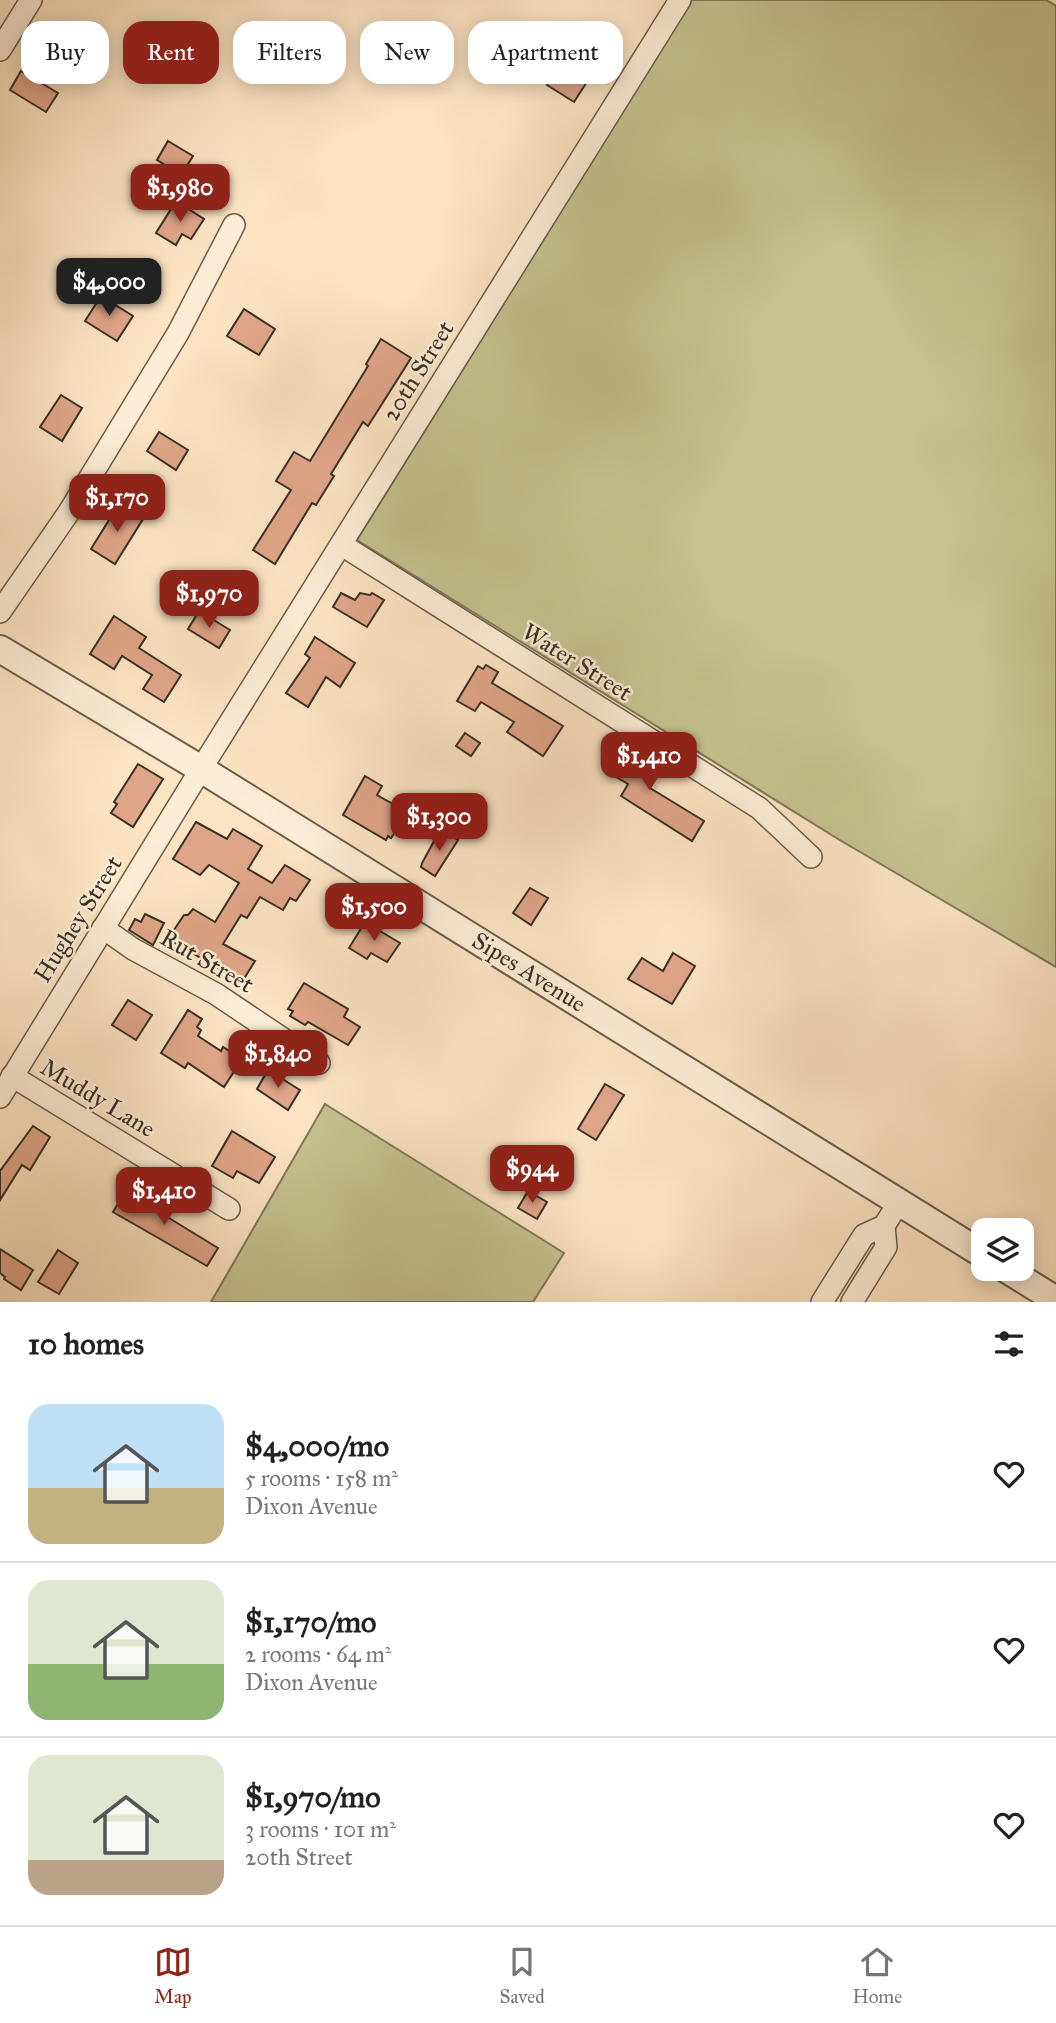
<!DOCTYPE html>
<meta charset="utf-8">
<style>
:root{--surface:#fff;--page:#f6f6f6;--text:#222;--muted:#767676;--line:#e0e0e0;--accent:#8f2418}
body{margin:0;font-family:"IM FELL Great Primer",serif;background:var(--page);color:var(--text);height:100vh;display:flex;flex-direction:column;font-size:26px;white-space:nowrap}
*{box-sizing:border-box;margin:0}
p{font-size:23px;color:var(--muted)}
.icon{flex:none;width:38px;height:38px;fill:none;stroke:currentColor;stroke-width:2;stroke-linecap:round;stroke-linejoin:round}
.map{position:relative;height:1302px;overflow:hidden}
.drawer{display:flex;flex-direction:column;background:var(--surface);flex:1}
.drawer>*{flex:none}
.guide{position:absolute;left:21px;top:21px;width:700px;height:63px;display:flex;gap:14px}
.fabs{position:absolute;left:971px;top:1218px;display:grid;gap:14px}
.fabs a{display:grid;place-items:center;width:63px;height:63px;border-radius:14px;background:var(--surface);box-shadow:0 4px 18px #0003;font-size:35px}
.price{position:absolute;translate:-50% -60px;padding:0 16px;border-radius:14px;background:var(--accent);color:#fff;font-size:23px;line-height:46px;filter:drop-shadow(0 2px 4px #0008)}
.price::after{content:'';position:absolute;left:50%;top:42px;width:21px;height:16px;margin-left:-10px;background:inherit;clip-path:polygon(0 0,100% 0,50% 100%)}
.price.active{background:#222;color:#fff}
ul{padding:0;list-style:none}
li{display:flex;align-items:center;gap:21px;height:175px;padding:0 28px}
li+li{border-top:2px solid var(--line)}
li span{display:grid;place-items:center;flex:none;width:196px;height:140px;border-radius:21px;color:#555}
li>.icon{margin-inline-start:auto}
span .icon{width:84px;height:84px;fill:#fffc;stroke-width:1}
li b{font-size:30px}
h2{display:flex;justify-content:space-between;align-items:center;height:84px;padding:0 28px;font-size:30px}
.pill{padding:0 24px;border-radius:21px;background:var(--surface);box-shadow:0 4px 18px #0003;font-size:24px;line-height:63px}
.pill.active{background:var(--accent);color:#fff}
.tab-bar{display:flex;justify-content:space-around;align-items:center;height:98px;border-top:2px solid var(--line);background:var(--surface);font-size:19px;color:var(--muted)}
.tab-bar a{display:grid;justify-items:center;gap:4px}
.tab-bar .active{color:var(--accent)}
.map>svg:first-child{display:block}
.green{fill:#c5c28f;stroke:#7f7859;stroke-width:2}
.building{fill:#dfa588;stroke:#392f23;stroke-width:2}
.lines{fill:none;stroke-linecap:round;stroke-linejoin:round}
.minor-casing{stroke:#6a5c4b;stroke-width:24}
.tertiary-casing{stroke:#6a5c4b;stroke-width:30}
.minor{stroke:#fdedd7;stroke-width:21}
.tertiary{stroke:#fdedd7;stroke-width:26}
.labels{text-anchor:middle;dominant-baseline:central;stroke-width:5;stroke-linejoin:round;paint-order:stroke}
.street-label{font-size:24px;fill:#392f23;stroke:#fdedd7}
</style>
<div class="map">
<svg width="1056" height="1302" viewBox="0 0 1056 1302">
<rect width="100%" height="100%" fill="#fce4c2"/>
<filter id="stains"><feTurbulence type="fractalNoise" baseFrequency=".00286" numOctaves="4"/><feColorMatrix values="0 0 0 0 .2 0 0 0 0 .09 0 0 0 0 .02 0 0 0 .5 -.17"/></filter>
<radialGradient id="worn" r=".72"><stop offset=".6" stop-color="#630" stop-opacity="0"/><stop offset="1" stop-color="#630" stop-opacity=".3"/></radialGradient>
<g class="green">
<path d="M 692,0 L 1046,0 L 1056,6 L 1056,967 L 838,839 L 357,540 Z"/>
<path d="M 325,1104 L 564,1253 L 533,1302 L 211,1302 Z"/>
</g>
<g class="building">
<path d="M 564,57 L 592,74 L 574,102 L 547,85 Z"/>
<path d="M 21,71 L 58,93 L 46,112 L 10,90 Z"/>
<path d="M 168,141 L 193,156 L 181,175 L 157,160 Z"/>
<path d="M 176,201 L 204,219 L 191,239 L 182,234 L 176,245 L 156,233 Z"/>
<path d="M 101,296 L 133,316 L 117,341 L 85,321 Z"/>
<path d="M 244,309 L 275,329 L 259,355 L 227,336 Z"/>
<path d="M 381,339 L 411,358 L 368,426 L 363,422 L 331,474 L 334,476 L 316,505 L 312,503 L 275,564 L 253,550 L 291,490 L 276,481 L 294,452 L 310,461 L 368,366 L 366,364 Z"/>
<path d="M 61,395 L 82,408 L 62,441 L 40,427 Z"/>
<path d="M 159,432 L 188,450 L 176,470 L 147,451 Z"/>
<path d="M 119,504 L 143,519 L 115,564 L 91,549 Z"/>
<path d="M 341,593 L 355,600 L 360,593 L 370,595 L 372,593 L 384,600 L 367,627 L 333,607 Z"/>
<path d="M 199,611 L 230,630 L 219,648 L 188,629 Z"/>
<path d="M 114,616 L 146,637 L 139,648 L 181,675 L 164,702 L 143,689 L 152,675 L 122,656 L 114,669 L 90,654 Z"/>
<path d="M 315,637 L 355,663 L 340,687 L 326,677 L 308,707 L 286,693 L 310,658 L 305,654 Z"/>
<path d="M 486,665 L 498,672 L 492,683 L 563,726 L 543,756 L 507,732 L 514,722 L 481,702 L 475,711 L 457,701 L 478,666 L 483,669 Z"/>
<path d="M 465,733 L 480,743 L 471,756 L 456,746 Z"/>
<path d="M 615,738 L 634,750 L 628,761 L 656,778 L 650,788 L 704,821 L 692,841 L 621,796 L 628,784 L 606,771 L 610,764 L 602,759 Z"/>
<path d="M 138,764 L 163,779 L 133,827 L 111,813 L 117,804 L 114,802 Z"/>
<path d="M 365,776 L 382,786 L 377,795 L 400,808 L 398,811 L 406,816 L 391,838 L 388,836 L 386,840 L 343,815 Z"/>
<path d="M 196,822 L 227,839 L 233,829 L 262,846 L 248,869 L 272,883 L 285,865 L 310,880 L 296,901 L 290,898 L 283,910 L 260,897 L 247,918 L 241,915 L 223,944 L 255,961 L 242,982 L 168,939 L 184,915 L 188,915 L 193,909 L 215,922 L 239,883 L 209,865 L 200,875 L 173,859 Z"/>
<path d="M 446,832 L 458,840 L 435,876 L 421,867 L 422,863 L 438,834 L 443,837 Z"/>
<path d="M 530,888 L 548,898 L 531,925 L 513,913 Z"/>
<path d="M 145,914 L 164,923 L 153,945 L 129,930 L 135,919 L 141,922 Z"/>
<path d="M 365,922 L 400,943 L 387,962 L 371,953 L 367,959 L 349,948 Z"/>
<path d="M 673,953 L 695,966 L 672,1004 L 628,979 L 642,958 L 663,971 Z"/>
<path d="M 304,983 L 348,1009 L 344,1017 L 360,1027 L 348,1045 L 308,1022 L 305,1025 L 290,1016 L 293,1011 L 288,1009 Z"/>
<path d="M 128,1000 L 152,1015 L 136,1040 L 112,1025 Z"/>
<path d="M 188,1010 L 202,1019 L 197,1027 L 201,1030 L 198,1036 L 221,1051 L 223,1047 L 242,1059 L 224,1087 L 188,1063 L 185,1068 L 161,1053 Z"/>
<path d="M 268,1070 L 300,1090 L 288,1110 L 257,1089 Z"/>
<path d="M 605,1084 L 624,1095 L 596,1140 L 578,1129 Z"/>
<path d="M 33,1126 L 50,1137 L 30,1170 L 22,1165 L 0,1200 L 0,1171 Z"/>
<path d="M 232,1131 L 275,1157 L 259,1183 L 237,1171 L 233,1178 L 212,1166 Z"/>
<path d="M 127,1189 L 144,1199 L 146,1196 L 157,1204 L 155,1207 L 165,1213 L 164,1215 L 218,1248 L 207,1266 L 113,1212 Z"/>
<path d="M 528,1191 L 547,1202 L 537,1219 L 518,1208 Z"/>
<path d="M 0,1249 L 33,1270 L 21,1290 L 4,1279 L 5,1277 L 0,1273 Z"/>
<path d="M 58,1250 L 78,1263 L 59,1294 L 38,1282 Z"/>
</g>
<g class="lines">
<g class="minor-casing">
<g id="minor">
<path d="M 0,50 L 31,0"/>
<path d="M 342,545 L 759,808 L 811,857"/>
<path d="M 0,612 L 69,512 L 178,333 L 234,225"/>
<path d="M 103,928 L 133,949 L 216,994 L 319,1063"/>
<path d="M 12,1076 L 229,1209"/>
<path d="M 0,1097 L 201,769 L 680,0"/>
<path d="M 822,1302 L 864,1235 L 884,1226 L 899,1202"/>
<path d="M 852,1302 L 886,1247 L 884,1226"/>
</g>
</g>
<g class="tertiary-casing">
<g id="tertiary">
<path d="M 0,649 L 201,769 L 984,1255"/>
<path d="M 1006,1269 L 1056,1300"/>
</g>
</g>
<use href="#minor" class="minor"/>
<use href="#tertiary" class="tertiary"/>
</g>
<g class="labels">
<g class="street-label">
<text transform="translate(418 371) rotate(-58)">20th Street</text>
<text transform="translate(577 662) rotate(32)">Water Street</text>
<text transform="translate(78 919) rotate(-58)">Hughey Street</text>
<text transform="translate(207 961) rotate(30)">Rut Street</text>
<text transform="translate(529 972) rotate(32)">Sipes Avenue</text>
<text transform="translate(98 1098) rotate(31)">Muddy Lane</text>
</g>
</g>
<rect width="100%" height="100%" filter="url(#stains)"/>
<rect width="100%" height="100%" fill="url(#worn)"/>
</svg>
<div class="fabs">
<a><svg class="icon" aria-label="layers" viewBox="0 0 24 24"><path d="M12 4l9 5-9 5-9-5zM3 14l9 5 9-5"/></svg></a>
</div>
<b class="price" style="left:180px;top:224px">$1,980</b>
<b class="price active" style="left:109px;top:318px">$4,000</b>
<b class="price" style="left:117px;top:534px">$1,170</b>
<b class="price" style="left:209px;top:630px">$1,970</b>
<b class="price" style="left:649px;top:792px">$1,410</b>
<b class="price" style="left:439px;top:853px">$1,300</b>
<b class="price" style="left:374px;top:943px">$1,500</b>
<b class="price" style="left:278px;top:1090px">$1,840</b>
<b class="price" style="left:532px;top:1205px">$944</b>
<b class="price" style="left:164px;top:1227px">$1,410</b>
<div class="guide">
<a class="pill">Buy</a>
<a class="pill active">Rent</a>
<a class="pill">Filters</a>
<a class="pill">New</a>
<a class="pill">Apartment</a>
</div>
</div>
<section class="drawer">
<h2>10 homes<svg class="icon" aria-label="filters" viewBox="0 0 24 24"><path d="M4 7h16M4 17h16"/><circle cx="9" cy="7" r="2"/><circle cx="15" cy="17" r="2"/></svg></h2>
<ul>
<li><span style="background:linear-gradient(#bfe0f5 60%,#c2b280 0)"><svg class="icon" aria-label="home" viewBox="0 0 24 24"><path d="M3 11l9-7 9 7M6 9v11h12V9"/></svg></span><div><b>$4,000/mo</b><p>5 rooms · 158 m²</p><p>Dixon Avenue</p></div><svg class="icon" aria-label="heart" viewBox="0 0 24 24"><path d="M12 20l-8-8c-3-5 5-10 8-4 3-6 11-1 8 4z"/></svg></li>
<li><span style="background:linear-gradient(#dfe7d0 60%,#8fb573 0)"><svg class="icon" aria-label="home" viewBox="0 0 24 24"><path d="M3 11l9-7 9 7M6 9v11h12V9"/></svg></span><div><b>$1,170/mo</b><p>2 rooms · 64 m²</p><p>Dixon Avenue</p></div><svg class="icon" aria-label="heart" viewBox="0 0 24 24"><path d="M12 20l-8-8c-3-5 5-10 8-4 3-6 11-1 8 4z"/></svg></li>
<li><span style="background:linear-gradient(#dfe7d0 75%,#b9a48a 0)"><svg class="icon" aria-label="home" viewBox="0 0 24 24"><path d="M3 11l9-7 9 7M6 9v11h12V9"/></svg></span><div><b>$1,970/mo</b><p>3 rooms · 101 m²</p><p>20th Street</p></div><svg class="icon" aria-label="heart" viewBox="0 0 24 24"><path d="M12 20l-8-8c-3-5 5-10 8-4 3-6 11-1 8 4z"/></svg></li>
</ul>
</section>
<nav class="tab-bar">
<a class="active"><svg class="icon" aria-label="map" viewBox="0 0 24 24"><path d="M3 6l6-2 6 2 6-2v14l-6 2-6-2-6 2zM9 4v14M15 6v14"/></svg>Map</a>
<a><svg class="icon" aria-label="saved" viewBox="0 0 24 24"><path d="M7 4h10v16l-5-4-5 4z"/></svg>Saved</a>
<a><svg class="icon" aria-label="home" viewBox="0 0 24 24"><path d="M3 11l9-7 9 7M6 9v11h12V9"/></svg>Home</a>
</nav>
